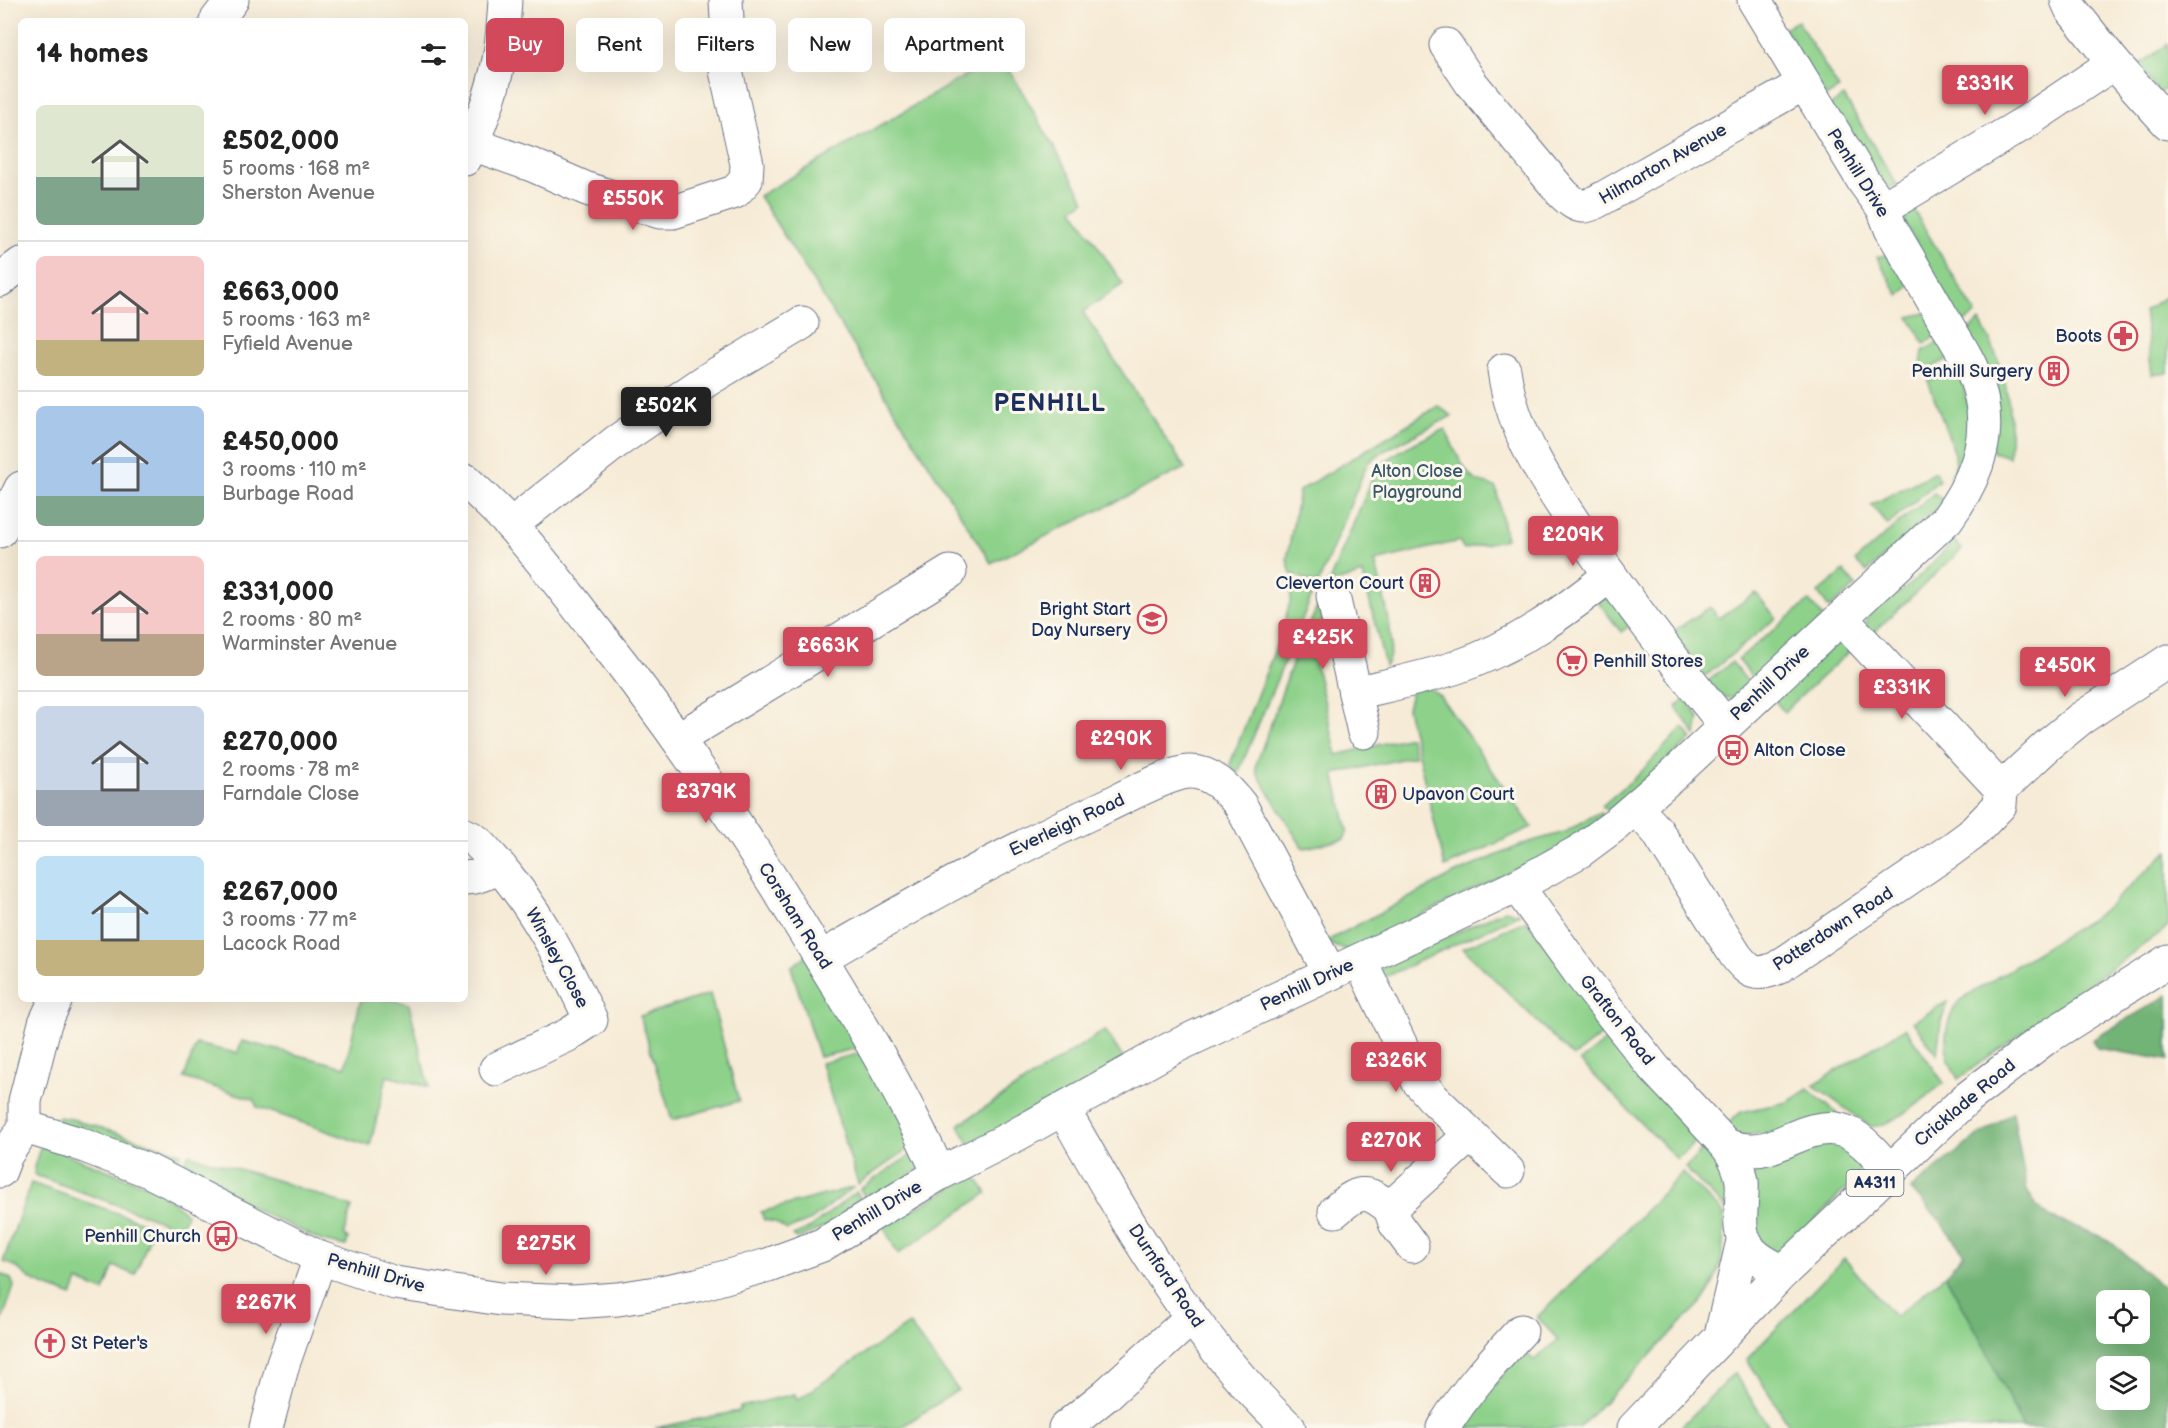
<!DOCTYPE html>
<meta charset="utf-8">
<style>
:root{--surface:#fff;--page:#f2f2f2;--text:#222;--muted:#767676;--line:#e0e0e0;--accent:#d1495b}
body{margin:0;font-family:"Balsamiq Sans",sans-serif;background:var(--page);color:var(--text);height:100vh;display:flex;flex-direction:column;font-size:22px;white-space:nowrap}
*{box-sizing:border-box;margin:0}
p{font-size:20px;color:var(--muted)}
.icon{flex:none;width:33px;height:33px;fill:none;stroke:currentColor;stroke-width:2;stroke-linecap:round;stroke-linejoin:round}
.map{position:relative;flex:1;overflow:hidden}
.panel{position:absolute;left:18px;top:18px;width:450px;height:984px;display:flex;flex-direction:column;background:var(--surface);border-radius:9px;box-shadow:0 6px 24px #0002}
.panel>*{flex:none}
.top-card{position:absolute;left:486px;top:18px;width:570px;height:54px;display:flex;gap:12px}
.fabs{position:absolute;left:2096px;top:1290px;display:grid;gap:12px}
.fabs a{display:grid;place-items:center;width:54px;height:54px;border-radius:9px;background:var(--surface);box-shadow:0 6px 24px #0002;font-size:30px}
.price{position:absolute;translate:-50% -51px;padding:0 14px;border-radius:6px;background:var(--accent);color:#fff;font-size:20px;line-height:39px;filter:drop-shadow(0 2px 3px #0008)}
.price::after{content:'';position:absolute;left:50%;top:36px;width:18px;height:14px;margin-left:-9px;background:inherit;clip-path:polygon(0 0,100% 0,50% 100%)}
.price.current{background:#222;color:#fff}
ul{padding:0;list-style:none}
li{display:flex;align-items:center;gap:18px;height:150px;padding:0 18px}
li+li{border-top:2px solid var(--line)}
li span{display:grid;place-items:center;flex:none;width:168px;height:120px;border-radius:9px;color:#555}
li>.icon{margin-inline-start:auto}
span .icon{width:72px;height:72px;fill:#fffc;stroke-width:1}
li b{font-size:26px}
h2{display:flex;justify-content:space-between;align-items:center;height:72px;padding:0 18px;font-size:26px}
.chip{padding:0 21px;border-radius:9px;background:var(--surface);box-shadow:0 6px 24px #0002;font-size:21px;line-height:54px}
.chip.current{background:var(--accent);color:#fff}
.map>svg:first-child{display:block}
.green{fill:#8dd18a;stroke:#548074;stroke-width:1.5}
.forest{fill:#72b376;stroke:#46716a;stroke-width:1.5;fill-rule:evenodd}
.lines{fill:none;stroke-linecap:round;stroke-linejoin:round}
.minor-casing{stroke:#687188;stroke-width:35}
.major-casing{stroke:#687188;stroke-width:35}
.minor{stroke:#fff;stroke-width:33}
.major{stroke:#fff;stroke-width:33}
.labels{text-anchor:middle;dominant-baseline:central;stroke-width:6;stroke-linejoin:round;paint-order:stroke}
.shield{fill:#fbf7ec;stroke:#5e6b89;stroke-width:1.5}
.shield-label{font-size:16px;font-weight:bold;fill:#1b2f5e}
.street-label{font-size:18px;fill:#1b2f5e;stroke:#fbf7ec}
.poi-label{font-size:18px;fill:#1b2f5e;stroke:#fbf7ec;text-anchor:end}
.park-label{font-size:18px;fill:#385869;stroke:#fbf7ec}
.district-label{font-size:24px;font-weight:bold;letter-spacing:1.5px;fill:#1b2f5e;stroke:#fbf7ec}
</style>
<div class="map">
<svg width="2168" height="1428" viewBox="0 0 2168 1428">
<rect width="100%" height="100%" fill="#fbf7ec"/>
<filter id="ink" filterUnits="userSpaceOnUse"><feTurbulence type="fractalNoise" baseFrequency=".0167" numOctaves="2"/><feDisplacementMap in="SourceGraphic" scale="12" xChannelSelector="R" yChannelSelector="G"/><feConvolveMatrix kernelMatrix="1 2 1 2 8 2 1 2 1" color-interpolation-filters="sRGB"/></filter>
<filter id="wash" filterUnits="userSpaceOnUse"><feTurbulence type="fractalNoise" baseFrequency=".008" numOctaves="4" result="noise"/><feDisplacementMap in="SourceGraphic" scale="24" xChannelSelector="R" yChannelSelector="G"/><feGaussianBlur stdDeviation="1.35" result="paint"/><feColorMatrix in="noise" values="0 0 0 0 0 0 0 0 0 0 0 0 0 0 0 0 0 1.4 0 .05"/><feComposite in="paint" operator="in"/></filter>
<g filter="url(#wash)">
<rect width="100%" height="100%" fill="#f6ebd6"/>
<g class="green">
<path d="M 1798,21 L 1839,89 L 1825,97 L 1784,28 Z"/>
<path d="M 2168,44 L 2168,87 L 2159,93 L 2138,66 Z"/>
<path d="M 999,56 L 1016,81 L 1085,201 L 1073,209 L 1123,284 L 1083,312 L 1185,468 L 991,563 L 759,196 Z"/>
<path d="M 1844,96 L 1898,187 L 1887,187 L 1829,106 Z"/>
<path d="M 1910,204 L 1976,314 L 1961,324 L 1904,222 L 1905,214 Z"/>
<path d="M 1891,254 L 1909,286 L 1899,296 L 1877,257 Z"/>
<path d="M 2168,295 L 2168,373 L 2152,375 L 2144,311 Z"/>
<path d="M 1926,313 L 1939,334 L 1924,344 L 1909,317 Z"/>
<path d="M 1980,321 C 2005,366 2014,406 2009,457 L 1993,452 L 1966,331 Z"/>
<path d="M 1942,340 L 1952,357 L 1923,372 L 1921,364 L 1923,351 Z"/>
<path d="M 1959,368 L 1971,417 L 1956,482 L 1950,478 L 1955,469 L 1955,454 L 1928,381 Z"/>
<path d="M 1438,406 L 1452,416 L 1382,452 L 1367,464 L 1318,584 L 1291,574 L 1287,559 L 1299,491 Z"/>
<path d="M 1445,429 C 1452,443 1462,470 1474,479 C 1481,485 1489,482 1496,488 L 1506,539 L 1464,549 L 1459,541 L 1375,561 C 1380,584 1401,648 1385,666 L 1363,574 L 1328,584 L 1376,470 C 1394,451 1422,439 1445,429 Z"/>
<path d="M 1935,472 L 1939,480 L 1888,525 L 1871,505 Z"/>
<path d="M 1934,493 L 1945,501 L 1867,572 L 1855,561 Z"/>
<path d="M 1949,535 L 1962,549 L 1870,636 C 1856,602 1883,604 1902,591 C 1910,585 1941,556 1946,548 C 1948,545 1948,539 1949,535 Z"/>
<path d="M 1844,571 L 1856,586 L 1829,608 L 1818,593 Z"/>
<path d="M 1290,584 L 1312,595 L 1237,776 L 1230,764 L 1279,639 L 1291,599 Z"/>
<path d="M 1756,593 L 1776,618 L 1708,674 L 1704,675 L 1672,632 L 1710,607 L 1719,618 Z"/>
<path d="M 1596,599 L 1606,599 L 1614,601 L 1629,626 L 1621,632 Z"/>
<path d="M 1809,601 L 1824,618 L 1755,681 L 1738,659 Z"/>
<path d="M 1319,604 L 1327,640 L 1311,645 L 1337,755 L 1410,737 L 1415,756 L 1334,774 L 1348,831 L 1344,839 L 1305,848 L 1302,847 L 1257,773 L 1256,765 L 1297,650 Z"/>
<path d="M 1838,643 L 1855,646 L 1784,712 L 1772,697 Z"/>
<path d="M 1732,662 L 1751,686 L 1732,698 L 1721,697 L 1708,681 Z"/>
<path d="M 1427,687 L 1440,696 L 1532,827 L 1445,867 L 1407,708 L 1412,690 Z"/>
<path d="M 1686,699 L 1699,717 L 1696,735 L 1677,709 L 1677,706 Z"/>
<path d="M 1682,728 L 1684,728 L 1692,739 L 1608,811 L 1602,806 L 1639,774 Z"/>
<path d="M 1600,812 L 1603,817 L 1563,847 L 1349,950 L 1336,947 L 1325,942 L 1456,873 L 1526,843 L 1565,832 Z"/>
<path d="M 2168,851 L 2168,927 L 1958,1079 C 1942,1053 1941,1025 1960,1000 L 2101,913 Z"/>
<path d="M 1505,910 L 1520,914 L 1379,980 L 1381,967 Z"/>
<path d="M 1527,920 L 1608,1030 L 1573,1057 L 1463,948 Z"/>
<path d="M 807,955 L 862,1047 L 819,1057 L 791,967 Z"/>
<path d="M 710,994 L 739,1101 L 672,1120 L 640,1016 Z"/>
<path d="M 361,999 L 390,999 L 409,1004 L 429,1087 L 387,1076 L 370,1146 L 257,1107 L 253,1099 L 184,1078 L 196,1044 L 237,1053 L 242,1041 L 345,1067 Z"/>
<path d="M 1948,1001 L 1941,1023 L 1937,1054 L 1913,1022 Z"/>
<path d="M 1905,1028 L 1944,1083 C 1922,1099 1899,1124 1871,1127 L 1813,1085 Z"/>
<path d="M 1105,1030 L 1125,1061 L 972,1148 L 958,1125 Z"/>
<path d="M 1613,1035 L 1700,1138 L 1677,1159 L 1580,1061 Z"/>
<path d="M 865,1052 L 915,1144 L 858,1184 L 821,1063 Z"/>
<path d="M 1808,1089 L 1845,1120 L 1782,1133 L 1738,1135 L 1726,1125 L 1741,1112 L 1788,1102 Z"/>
<path d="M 58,1117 L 72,1119 L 181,1153 L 176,1172 L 55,1122 Z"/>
<path d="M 1831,1140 L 1858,1157 L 1859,1169 L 1857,1177 L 1786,1250 L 1776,1253 L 1765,1251 L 1748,1219 L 1754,1168 L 1763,1162 Z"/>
<path d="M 1709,1143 L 1731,1170 L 1730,1213 L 1685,1168 Z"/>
<path d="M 47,1147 L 159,1190 L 187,1214 L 180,1228 L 35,1175 L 34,1167 L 40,1148 Z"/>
<path d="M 918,1150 L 920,1167 L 871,1206 L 860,1189 Z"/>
<path d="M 188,1154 L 279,1181 L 352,1207 L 344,1235 L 348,1238 L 346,1246 L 322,1241 L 180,1174 Z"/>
<path d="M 1682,1173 L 1724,1214 C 1724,1250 1724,1271 1702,1302 L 1579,1428 L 1459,1428 L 1520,1354 L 1526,1353 L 1534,1360 L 1558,1340 L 1537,1317 L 1609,1248 Z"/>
<path d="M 975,1175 L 987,1193 L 898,1254 L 883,1226 Z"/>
<path d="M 31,1183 L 154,1226 L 135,1275 L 114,1266 L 104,1291 L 78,1281 L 72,1296 C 60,1291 47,1287 36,1282 C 22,1275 18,1264 3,1262 Z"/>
<path d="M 854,1187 L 811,1220 L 787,1230 L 775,1222 L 764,1220 L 761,1212 Z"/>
<path d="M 856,1192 L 865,1209 L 798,1239 L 793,1235 L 810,1228 Z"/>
<path d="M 1844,1258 L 1895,1317 L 1945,1275 L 1978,1334 L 2023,1428 L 1791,1428 L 1747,1359 Z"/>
<path d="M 0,1273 L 11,1279 L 14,1286 L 0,1326 Z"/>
<path d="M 909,1324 L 958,1390 L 900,1428 L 655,1428 L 739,1411 L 740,1407 L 795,1394 L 797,1400 Z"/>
<path d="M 1734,1373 L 1770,1428 L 1680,1428 Z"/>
</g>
<g class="forest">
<path d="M 2168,995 L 2168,1060 L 2097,1048 L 2092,1040 Z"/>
<path d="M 2013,1112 L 2027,1191 L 2038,1207 L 2050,1217 L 2107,1239 L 2168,1291 L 2168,1428 L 2023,1428 L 1978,1334 L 1945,1275 L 1964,1254 L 1943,1224 L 1911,1189 L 1963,1147 ZM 2106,1300 L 2139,1300 L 2139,1334 L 2106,1334 ZM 2106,1366 L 2139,1366 L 2139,1400 L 2106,1400 Z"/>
</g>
</g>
<g filter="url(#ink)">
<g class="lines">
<g class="minor-casing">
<g id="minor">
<path d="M 2067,0 L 2071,9 L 2114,63 L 2168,123"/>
<path d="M 216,21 L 232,0"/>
<path d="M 1446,45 L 1471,83 L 1563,194 C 1581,211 1585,208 1605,197 L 1803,84"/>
<path d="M 472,144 L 532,165 L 587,189 L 660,212 L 673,212 L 735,192 L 746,180 L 747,164 L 726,71 L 728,39 L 726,0"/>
<path d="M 465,159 C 481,124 496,86 501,47 C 503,32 504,16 505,0"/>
<path d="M 1883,208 L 2026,122 L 2114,63"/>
<path d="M 0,280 L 21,264"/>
<path d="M 1504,370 C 1513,437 1552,490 1589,545 C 1632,607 1678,666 1725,725"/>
<path d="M 465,480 C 480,494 496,509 510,524 C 540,557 566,592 593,627 C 661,712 723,801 781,894 C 837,985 896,1076 939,1174"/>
<path d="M 511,525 L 616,442 L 707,380 L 802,323"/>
<path d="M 0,531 L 21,488"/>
<path d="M 1333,596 L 1364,732"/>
<path d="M 1842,619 L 2001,789"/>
<path d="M 1355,693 C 1389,685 1424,678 1457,667 C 1514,648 1564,612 1610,575"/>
<path d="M 678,739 L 950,572"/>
<path d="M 2001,789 L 2047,746 L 2080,719 L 2168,661"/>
<path d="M 1636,808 L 1657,831 L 1736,956 C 1750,973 1755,977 1777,968 L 1952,849 L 1971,835 L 2000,805 L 2001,789"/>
<path d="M 465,835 C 477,839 484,849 493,859 C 535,906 564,963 591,1020 L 568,1035 L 496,1069"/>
<path d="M 465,878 L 475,877 L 501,868"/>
<path d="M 1517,886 L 1584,979 L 1655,1069 L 1727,1146"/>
<path d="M 821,958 C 914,903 1007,852 1104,807 C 1123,798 1169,773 1189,772 C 1211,771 1228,789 1241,806 L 1330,973"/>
<path d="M 1360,960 L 1418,1081 L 1433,1098 L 1508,1171"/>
<path d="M 1063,1109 C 1127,1222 1192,1338 1289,1428"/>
<path d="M 25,1127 L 77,1143 L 149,1171 L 320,1258 L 395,1283 L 501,1299 L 573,1302 L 618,1299 L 656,1293 L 697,1285 L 768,1265 L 822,1245 L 939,1174 L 1016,1135 L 1172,1048 L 1517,886 L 1580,851 L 1615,825 L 1674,774 L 1947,519 C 1979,475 1995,430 1975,377 C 1968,357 1955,339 1944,320 C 1927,290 1909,259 1891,229 L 1883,208 L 1864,182 L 1754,0"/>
<path d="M 0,1171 L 6,1155 L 25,1127 L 25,1101 L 45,1023 L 56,999"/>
<path d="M 1390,1208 L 1395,1223 L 1412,1246"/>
<path d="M 1335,1211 C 1358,1191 1365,1188 1390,1208 L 1470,1135"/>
<path d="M 1783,1272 C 1772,1266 1760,1261 1752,1252 C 1733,1232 1744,1205 1742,1181 C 1740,1168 1735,1157 1727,1146 C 1735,1148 1743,1150 1750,1150 C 1767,1151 1780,1143 1795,1137 C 1841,1116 1859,1135 1889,1170"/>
<path d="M 1721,1335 L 1743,1241"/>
<path d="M 266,1428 L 283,1364 L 320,1258"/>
<path d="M 1065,1428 L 1106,1395 L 1191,1318"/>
<path d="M 1443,1428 C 1465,1392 1492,1362 1521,1331"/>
</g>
</g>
<g class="major-casing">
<path id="major" d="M 1634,1428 L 1783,1272 L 1966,1099 L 2043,1040 L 2168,961"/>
</g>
<use href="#minor" class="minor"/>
<use href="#major" class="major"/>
</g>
</g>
<defs>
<g id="pharmacy-ring" transform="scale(1.5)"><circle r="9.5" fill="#fbf7ec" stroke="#d1495b" stroke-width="1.5"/><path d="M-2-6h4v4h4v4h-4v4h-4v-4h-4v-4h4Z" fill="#d1495b"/></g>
<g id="building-ring" transform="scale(1.5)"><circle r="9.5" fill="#fbf7ec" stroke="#d1495b" stroke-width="1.5"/><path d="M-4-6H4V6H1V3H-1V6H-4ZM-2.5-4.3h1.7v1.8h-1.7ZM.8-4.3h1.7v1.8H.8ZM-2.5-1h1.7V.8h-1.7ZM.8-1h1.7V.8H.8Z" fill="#d1495b"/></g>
<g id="school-ring" transform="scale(1.5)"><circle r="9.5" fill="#fbf7ec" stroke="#d1495b" stroke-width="1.5"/><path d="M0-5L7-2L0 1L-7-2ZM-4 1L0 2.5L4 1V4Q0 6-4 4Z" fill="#d1495b"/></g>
<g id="supermarket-ring" transform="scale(1.5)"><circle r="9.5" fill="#fbf7ec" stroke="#d1495b" stroke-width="1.5"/><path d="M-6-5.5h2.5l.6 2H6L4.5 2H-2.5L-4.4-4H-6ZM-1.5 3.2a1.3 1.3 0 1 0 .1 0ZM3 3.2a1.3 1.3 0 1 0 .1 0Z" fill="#d1495b"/></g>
<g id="bus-ring" transform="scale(1.5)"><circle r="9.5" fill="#fbf7ec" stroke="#d1495b" stroke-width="1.5"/><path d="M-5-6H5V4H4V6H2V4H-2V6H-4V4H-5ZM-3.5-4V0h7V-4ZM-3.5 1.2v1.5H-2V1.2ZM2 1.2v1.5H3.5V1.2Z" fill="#d1495b"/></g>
<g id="church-ring" transform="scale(1.5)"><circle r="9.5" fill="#fbf7ec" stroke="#d1495b" stroke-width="1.5"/><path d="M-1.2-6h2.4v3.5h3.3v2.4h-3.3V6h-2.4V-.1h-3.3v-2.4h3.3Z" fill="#d1495b"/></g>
</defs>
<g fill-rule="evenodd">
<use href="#pharmacy-ring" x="2123" y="336"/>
<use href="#building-ring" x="2054" y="371"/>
<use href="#building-ring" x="1425" y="583"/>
<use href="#school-ring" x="1152" y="619"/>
<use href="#supermarket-ring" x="1572" y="661"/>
<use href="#bus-ring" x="1733" y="750"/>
<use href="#building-ring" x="1381" y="794"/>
<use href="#bus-ring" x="222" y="1236"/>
<use href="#church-ring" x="50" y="1343"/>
</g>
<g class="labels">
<rect class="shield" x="1846.5" y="1170" width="57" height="26" rx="4.5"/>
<g class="shield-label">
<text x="1875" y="1183">A4311</text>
</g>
<g class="street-label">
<text transform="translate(1663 164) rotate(-30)">Hilmarton Avenue</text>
<text transform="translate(1858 173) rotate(58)">Penhill Drive</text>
<text transform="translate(1770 683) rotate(-43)">Penhill Drive</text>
<text transform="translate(1067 825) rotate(-25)">Everleigh Road</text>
<text transform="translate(795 916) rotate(58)">Corsham Road</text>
<text transform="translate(1833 929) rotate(-33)">Potterdown Road</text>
<text transform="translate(557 958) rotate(61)">Winsley Close</text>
<text transform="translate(1307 985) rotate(-25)">Penhill Drive</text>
<text transform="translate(1617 1020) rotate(52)">Grafton Road</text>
<text transform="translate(1965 1103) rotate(-40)">Cricklade Road</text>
<text transform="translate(877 1211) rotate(-31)">Penhill Drive</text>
<text transform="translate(376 1273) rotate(16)">Penhill Drive</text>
<text transform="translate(1166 1276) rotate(56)">Durnford Road</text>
</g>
<g class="poi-label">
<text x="2102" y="336">Boots</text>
<text x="2033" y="371">Penhill Surgery</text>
<text x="1404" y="583">Cleverton Court</text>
<text x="1131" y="609">Bright Start<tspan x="1131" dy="21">Day Nursery</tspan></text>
<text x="1593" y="661" text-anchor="start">Penhill Stores</text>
<text x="1754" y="750" text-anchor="start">Alton Close</text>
<text x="1402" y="794" text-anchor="start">Upavon Court</text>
<text x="201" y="1236">Penhill Church</text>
<text x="71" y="1343" text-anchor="start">St Peter's</text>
</g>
<g class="park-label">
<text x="1417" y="471">Alton Close<tspan x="1417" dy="21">Playground</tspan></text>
</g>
<g class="district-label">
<text x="1050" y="403">PENHILL</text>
</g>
</g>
</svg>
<div class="fabs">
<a><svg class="icon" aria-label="locate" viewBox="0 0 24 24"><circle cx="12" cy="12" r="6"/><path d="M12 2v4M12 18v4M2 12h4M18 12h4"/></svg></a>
<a><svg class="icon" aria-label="layers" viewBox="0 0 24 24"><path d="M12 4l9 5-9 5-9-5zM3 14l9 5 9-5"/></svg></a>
</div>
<b class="price" style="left:1985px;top:116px">£331K</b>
<b class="price" style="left:633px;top:231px">£550K</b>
<b class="price current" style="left:666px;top:438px">£502K</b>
<b class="price" style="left:1573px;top:567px">£209K</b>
<b class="price" style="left:1323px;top:670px">£425K</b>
<b class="price" style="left:828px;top:678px">£663K</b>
<b class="price" style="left:2065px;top:698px">£450K</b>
<b class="price" style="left:1902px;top:720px">£331K</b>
<b class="price" style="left:1121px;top:771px">£290K</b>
<b class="price" style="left:706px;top:824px">£379K</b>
<b class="price" style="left:1396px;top:1093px">£326K</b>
<b class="price" style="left:1391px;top:1173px">£270K</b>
<b class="price" style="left:546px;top:1276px">£275K</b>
<b class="price" style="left:266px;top:1335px">£267K</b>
<div class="top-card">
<a class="chip current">Buy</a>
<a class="chip">Rent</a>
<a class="chip">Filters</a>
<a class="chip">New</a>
<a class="chip">Apartment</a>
</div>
<section class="panel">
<h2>14 homes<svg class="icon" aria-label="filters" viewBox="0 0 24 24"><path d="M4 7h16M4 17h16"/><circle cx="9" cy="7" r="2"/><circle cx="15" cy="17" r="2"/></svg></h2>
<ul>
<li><span style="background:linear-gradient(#dfe7d0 60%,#7fa58c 0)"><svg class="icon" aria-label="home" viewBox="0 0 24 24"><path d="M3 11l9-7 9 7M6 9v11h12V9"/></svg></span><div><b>£502,000</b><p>5 rooms · 168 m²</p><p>Sherston Avenue</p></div></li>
<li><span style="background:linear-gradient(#f6c9c9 70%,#c2b280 0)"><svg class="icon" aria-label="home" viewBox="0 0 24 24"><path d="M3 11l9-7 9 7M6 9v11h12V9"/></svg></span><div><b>£663,000</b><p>5 rooms · 163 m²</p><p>Fyfield Avenue</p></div></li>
<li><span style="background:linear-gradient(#a9c7e8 75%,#7fa58c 0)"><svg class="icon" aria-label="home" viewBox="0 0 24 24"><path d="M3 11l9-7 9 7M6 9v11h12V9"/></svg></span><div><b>£450,000</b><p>3 rooms · 110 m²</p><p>Burbage Road</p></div></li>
<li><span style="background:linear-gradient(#f6c9c9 65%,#b9a48a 0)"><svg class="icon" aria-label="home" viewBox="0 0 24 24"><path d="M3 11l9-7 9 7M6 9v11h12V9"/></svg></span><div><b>£331,000</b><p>2 rooms · 80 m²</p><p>Warminster Avenue</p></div></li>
<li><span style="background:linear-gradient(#c9d6e8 70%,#9aa5b1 0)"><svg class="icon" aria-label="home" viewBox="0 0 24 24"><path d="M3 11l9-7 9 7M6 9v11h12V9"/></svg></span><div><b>£270,000</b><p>2 rooms · 78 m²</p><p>Farndale Close</p></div></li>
<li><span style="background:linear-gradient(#bfe0f5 70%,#c2b280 0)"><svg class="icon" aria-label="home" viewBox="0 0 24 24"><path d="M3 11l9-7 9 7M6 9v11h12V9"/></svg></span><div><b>£267,000</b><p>3 rooms · 77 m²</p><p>Lacock Road</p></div></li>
</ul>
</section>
</div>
